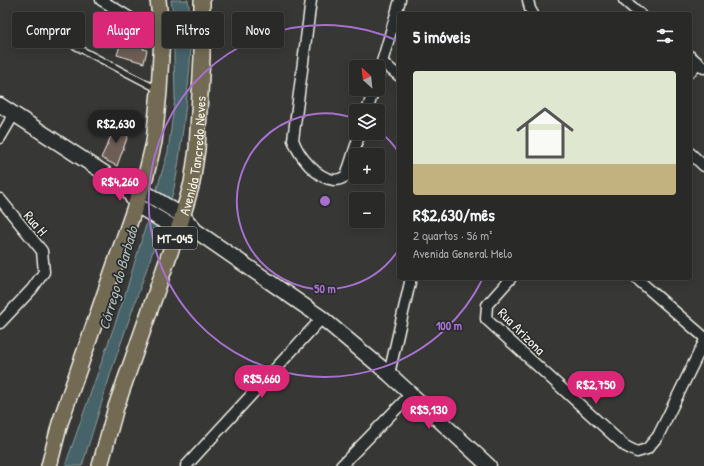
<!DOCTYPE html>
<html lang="pt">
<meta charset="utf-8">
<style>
:root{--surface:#292928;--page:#353534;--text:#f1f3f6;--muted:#a5a6a8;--line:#454545;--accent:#db2777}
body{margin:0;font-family:"Patrick Hand",sans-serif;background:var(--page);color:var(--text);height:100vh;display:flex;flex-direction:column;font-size:15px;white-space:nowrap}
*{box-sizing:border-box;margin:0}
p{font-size:13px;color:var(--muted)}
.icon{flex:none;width:22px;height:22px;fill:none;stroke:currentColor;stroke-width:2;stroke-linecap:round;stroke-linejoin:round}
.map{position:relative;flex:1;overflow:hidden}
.side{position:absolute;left:397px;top:12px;width:295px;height:268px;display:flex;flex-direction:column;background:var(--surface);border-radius:4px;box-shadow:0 2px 10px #0003,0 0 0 1px var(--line)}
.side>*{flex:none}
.guide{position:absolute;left:12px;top:12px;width:325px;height:36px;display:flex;gap:8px}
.needle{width:26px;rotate:333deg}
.tools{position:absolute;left:349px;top:60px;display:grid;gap:8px}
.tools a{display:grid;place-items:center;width:36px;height:36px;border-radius:4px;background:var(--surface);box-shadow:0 2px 10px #0003,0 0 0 1px var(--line);font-size:20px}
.price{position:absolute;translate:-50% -34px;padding:0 9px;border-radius:14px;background:var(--accent);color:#fff;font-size:13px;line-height:26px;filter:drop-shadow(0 1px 2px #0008)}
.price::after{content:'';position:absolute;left:50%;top:24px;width:12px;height:9px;margin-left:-6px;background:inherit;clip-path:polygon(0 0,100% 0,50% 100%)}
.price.on{background:#222;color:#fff}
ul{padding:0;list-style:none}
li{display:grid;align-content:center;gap:8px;height:212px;padding:0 16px}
li span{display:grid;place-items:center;height:124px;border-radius:4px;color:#555}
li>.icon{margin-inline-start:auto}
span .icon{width:72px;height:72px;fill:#fffc;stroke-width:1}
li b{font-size:17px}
h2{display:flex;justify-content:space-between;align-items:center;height:48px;padding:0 16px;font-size:17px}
.tag{padding:0 14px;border-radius:4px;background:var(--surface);box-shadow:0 2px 10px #0003,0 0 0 1px var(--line);font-size:14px;line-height:36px}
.tag.on{background:var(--accent);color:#fff}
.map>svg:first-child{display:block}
.water{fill:#456369;stroke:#8b9c9c}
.building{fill:#6d5d54;stroke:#f4f1e8}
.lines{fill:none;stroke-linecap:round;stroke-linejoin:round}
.service-casing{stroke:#f4f1e8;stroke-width:8}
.minor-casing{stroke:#f4f1e8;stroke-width:13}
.secondary-casing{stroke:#f4f1e8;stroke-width:17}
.primary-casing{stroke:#f4f1e8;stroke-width:18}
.service{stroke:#2a2d2e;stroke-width:5}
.minor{stroke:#2a2d2e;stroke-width:10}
.secondary{stroke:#2a2d2e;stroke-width:14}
.primary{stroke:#726b52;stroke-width:15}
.ring{fill:none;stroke:#a571cd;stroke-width:2}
.labels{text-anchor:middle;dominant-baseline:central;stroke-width:3.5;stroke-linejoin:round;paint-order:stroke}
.shield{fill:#2a2d2e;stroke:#b7b6b0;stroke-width:1}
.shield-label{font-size:13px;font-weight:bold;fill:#f4f1e8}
.street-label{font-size:14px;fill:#f4f1e8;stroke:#2a2d2e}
.water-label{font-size:15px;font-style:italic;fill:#aeb8b5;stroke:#2a2d2e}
.centre{fill:#a571cd;stroke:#2a2d2e;stroke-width:2}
.ring-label{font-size:12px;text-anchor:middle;font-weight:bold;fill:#a571cd;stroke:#2a2d2e;stroke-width:3.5;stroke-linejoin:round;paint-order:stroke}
</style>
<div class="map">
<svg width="704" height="466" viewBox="0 0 704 466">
<rect width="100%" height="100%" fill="#373736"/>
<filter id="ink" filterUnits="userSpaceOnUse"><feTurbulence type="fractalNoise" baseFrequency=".025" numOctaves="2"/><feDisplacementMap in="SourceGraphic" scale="8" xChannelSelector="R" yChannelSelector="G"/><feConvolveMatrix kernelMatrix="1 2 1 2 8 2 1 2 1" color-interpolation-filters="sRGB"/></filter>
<g filter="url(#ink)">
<path class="water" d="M 171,0 L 188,0 C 195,44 188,85 183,129 C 180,151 178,172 173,193 L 113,366 L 82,466 L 65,466 L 124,298 L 168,152 L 175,98 L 173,14 Z"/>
<g class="building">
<path d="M 122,39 L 144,47 L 143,49 L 147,50 L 144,63 L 117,55 Z"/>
<path d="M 118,121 L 131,127 L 117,166 L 101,158 Z"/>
</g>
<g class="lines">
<g class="service-casing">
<path id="service" d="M 36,26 L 157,89"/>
</g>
<g class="minor-casing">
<g id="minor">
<path d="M 101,0 L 162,37"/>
<path d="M 311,0 L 293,140 C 299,156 316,178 334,180 C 338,180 343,178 346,176 L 360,133"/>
<path d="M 528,0 L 530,9 L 533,14"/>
<path d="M 624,0 L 640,14"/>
<path d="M 690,56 L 704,68"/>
<path d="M 382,62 L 399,76"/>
<path d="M 690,72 L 698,63"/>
<path d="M 378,76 L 400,0"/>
<path d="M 367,111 L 374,89"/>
<path d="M 0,138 L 14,114"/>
<path d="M 690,153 L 704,166"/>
<path d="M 0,199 L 42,251 L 44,272 L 32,289 L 0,323"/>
<path d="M 511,278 L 487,305 L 486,319 L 625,446 L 637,452 L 647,449 L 658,436 L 704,342"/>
<path d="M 636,278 L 704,337"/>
<path d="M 389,374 L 411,278"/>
<path d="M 186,466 L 322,318"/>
<path d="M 341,466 L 410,395"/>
</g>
</g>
<g class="secondary-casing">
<g id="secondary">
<path d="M 0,105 L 126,187 L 141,190 L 183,216 L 196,231 L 322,318 L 389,374 L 489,466"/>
<path d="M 130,194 L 136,204 L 143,209 L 178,230 L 188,229"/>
</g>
</g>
<g class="primary-casing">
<g id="primary">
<path d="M 49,466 L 60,423 L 146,175 L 154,142 L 159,91 L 162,37 L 158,0"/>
<path id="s1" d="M 100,466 L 116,407 L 181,221 L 192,183 L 197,149 L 202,57 L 202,0"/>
</g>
</g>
<use href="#service" class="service"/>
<use href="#minor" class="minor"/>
<use href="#secondary" class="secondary"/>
<use href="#primary" class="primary"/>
</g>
</g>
<g class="ring">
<path d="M399 249A88 88 0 1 1 356 119M379 131A88 88 0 0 1 399 153"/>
<path d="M483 278A176 176 0 1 1 398 41"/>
</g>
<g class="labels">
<rect class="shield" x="153" y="227" width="44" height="22" rx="3"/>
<g class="shield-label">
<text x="175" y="238">MT-045</text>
</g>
<g class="street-label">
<text stroke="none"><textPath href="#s1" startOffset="325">Avenida Tancredo Neves</textPath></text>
<text transform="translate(36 223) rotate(49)">Rua H</text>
<text transform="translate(522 331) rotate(45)">Rua Arizona</text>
</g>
<g class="water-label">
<text transform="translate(118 278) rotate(-74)">Córrego do Barbado</text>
</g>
</g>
<circle cx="325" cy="201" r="6" class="centre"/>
<g class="ring-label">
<text x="325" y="293">50 m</text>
<text x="449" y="330">100 m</text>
</g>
</svg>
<div class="tools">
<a><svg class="needle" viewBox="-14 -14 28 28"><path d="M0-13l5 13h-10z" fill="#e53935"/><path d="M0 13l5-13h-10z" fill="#a5a6a8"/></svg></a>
<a><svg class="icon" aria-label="layers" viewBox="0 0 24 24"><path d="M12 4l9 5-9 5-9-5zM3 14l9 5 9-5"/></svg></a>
<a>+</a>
<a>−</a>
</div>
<b class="price on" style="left:116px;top:144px">R$2,630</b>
<b class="price" style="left:120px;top:202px">R$4,260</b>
<b class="price" style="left:262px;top:399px">R$5,660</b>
<b class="price" style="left:596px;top:405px">R$2,750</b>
<b class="price" style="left:429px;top:430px">R$5,130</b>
<div class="guide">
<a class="tag">Comprar</a>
<a class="tag on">Alugar</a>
<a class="tag">Filtros</a>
<a class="tag">Novo</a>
</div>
<section class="side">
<h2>5 imóveis<svg class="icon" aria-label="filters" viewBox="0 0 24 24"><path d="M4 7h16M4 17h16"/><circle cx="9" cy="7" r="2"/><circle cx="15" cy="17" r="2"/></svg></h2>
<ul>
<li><span style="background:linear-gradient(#dfe7d0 75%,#c2b280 0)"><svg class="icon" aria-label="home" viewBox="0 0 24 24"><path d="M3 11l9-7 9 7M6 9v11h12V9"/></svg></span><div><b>R$2,630/mês</b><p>2 quartos · 56 m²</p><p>Avenida General Melo</p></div></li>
</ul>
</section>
</div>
